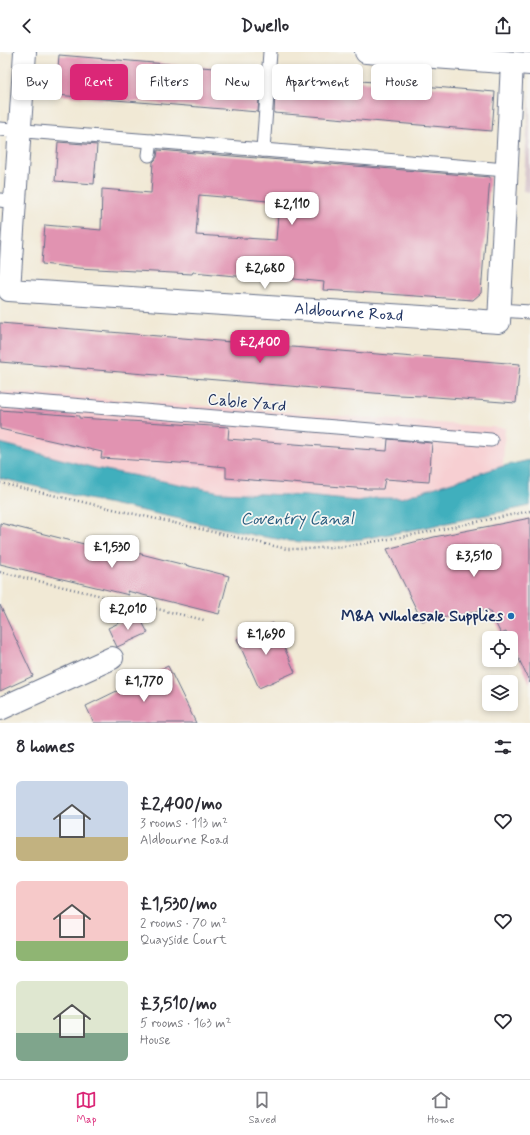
<!DOCTYPE html>
<meta charset="utf-8">
<style>
:root{--surface:#fff;--page:#f7f7f7;--text:#2b2b33;--muted:#7c7c81;--line:#e1e1e2;--accent:#db2777}
body{margin:0;font-family:Mynerve,sans-serif;background:var(--page);color:var(--text);height:100vh;display:flex;flex-direction:column;font-size:15px;white-space:nowrap}
*{box-sizing:border-box;margin:0}
p{font-size:13px;color:var(--muted)}
.icon{flex:none;width:22px;height:22px;fill:none;stroke:currentColor;stroke-width:2;stroke-linecap:round;stroke-linejoin:round}
.map{position:relative;height:671px;overflow:hidden}
.drawer{display:flex;flex-direction:column;background:var(--surface);flex:1}
.drawer>*{flex:none}
.hud{position:absolute;left:12px;top:12px;width:506px;height:36px;display:flex;gap:8px}
.fabs{position:absolute;left:482px;top:579px;display:grid;gap:8px}
.fabs a{display:grid;place-items:center;width:36px;height:36px;border-radius:6px;background:var(--surface);box-shadow:0 2px 6px #0003;font-size:20px}
.price{position:absolute;translate:-50% -34px;padding:0 9px;border-radius:8px;background:#fff;color:#222;font-size:13px;line-height:26px;filter:drop-shadow(0 1px 2px #0008)}
.price::after{content:'';position:absolute;left:50%;top:24px;width:12px;height:9px;margin-left:-6px;background:inherit;clip-path:polygon(0 0,100% 0,50% 100%)}
.price.on{background:var(--accent);color:#fff}
ul{padding:0;list-style:none}
li{display:flex;align-items:center;gap:12px;height:100px;padding:0 16px}
li span{display:grid;place-items:center;flex:none;width:112px;height:80px;border-radius:6px;color:#555}
li>.icon{margin-inline-start:auto}
span .icon{width:48px;height:48px;fill:#fffc;stroke-width:1}
li b{font-size:17px}
h2{display:flex;justify-content:space-between;align-items:center;height:48px;padding:0 16px;font-size:17px}
.chip{padding:0 14px;border-radius:6px;background:var(--surface);box-shadow:0 2px 6px #0003;font-size:14px;line-height:36px}
.chip.on{background:var(--accent);color:#fff}
header{display:flex;justify-content:space-between;align-items:center;height:52px;padding:0 16px;background:var(--surface);font-size:18px;font-weight:700}
.tab-bar{display:flex;justify-content:space-around;align-items:center;height:56px;border-top:1px solid var(--line);background:var(--surface);font-size:11px;color:var(--muted)}
.tab-bar a{display:grid;justify-items:center;gap:2px}
.tab-bar .on{color:var(--accent)}
.map>svg:first-child{display:block}
.built{fill:#f7cfd2}
.industrial{fill:#d2bdc6}
.water{fill:#41afbd;stroke:#2e6f8e}
.building{fill:#e193b1;fill-rule:evenodd}
.lines{fill:none;stroke-linecap:round;stroke-linejoin:round}
.lane-casing{stroke:#667088;stroke-width:15}
.street-casing{stroke:#667088;stroke-width:24}
.path{stroke:#667088;stroke-width:2.5;stroke-dasharray:1 3;stroke-linecap:butt}
.lane{stroke:#fff;stroke-width:13}
.street{stroke:#fff;stroke-width:22}
.poi-dot{fill:#1f6fb2;stroke:#f6f6f2;stroke-width:1.5}
.labels{text-anchor:middle;dominant-baseline:central;stroke-width:3.5;stroke-linejoin:round;paint-order:stroke}
.street-label{font-size:16px;fill:#1b2f5e;stroke:#f6f6f2}
.poi-label{font-size:16px;font-weight:bold;fill:#1b2f5e;stroke:#f6f6f2;text-anchor:end}
.water-label{font-size:17px;font-style:italic;fill:#285c7f;stroke:#f6f6f2}
</style>
<header><svg class="icon" aria-label="back" viewBox="0 0 24 24"><path d="M15 5l-7 7 7 7"/></svg>Dwello<svg class="icon" aria-label="share" viewBox="0 0 24 24"><path d="M12 15V3M7 8l5-5 5 5M5 13v7h14v-7"/></svg></header>
<div class="map">
<svg width="530" height="671" viewBox="0 0 530 671">
<rect width="100%" height="100%" fill="#f6f6f2"/>
<filter id="ink" filterUnits="userSpaceOnUse"><feTurbulence type="fractalNoise" baseFrequency=".025" numOctaves="2"/><feDisplacementMap in="SourceGraphic" scale="8" xChannelSelector="R" yChannelSelector="G"/><feConvolveMatrix kernelMatrix="1 2 1 2 8 2 1 2 1" color-interpolation-filters="sRGB"/></filter>
<filter id="wash" filterUnits="userSpaceOnUse"><feTurbulence type="fractalNoise" baseFrequency=".012" numOctaves="4" result="noise"/><feDisplacementMap in="SourceGraphic" scale="16" xChannelSelector="R" yChannelSelector="G"/><feGaussianBlur stdDeviation="0.9" result="paint"/><feColorMatrix in="noise" values="0 0 0 0 0 0 0 0 0 0 0 0 0 0 0 0 0 1.4 0 .05"/><feComposite in="paint" operator="in"/></filter>
<g filter="url(#wash)">
<rect width="100%" height="100%" fill="#f1e9d5"/>
<path class="built" d="M 0,339 L 505,376 L 503,414 L 401,446 L 376,446 L 358,449 L 306,444 L 220,440 L 95,416 L 0,391 Z"/>
<path class="industrial" d="M 530,39 L 530,140 L 523,139 Z"/>
<path class="water" d="M 0,391 L 95,416 L 220,440 L 306,444 L 357,449 L 376,446 L 401,446 L 503,414 L 530,408 L 530,454 L 422,476 L 362,487 L 317,491 L 289,489 L 254,483 L 88,447 L 0,426 Z"/>
<g id="blocks">
<g class="building">
<path d="M 59,3 L 261,20 L 258,60 L 56,43 Z"/>
<path d="M 276,22 L 495,40 L 492,79 L 274,61 Z"/>
<path d="M 58,90 L 97,93 L 94,132 L 55,129 Z"/>
<path d="M 158,98 L 490,125 L 481,241 L 473,248 L 373,241 L 323,238 L 324,230 L 284,226 L 267,225 L 267,227 L 193,220 L 192,222 L 78,216 L 42,212 L 45,173 L 101,178 L 102,137 L 151,141 L 153,110 L 155,108 L 157,105 ZM 199,143 L 279,150 L 276,188 L 196,183 Z"/>
<path d="M 0,271 L 414,305 L 414,304 L 432,305 L 520,312 L 516,351 L 422,344 L 398,343 L 0,310 Z"/>
<path d="M 0,358 L 79,364 L 79,366 L 229,375 L 228,387 L 387,399 L 388,387 L 432,391 L 429,430 L 385,427 L 383,437 L 368,437 L 226,426 L 226,415 L 195,412 L 101,406 L 102,400 L 0,377 Z"/>
<path d="M 530,466 L 530,631 L 511,590 L 511,586 L 509,586 L 506,580 L 501,582 L 489,558 L 422,569 L 387,497 L 434,485 Z"/>
<path d="M 0,471 L 136,505 L 137,501 L 229,524 L 219,562 L 127,539 L 129,543 L 0,512 Z"/>
<path d="M 0,553 L 33,624 L 0,639 Z"/>
<path d="M 138,562 L 148,581 L 117,595 L 108,576 Z"/>
<path d="M 273,571 L 295,620 L 259,636 L 237,587 Z"/>
<path d="M 168,614 L 196,671 L 94,671 L 86,654 Z"/>
</g>
</g>
</g>
<g filter="url(#ink)">
<use href="#blocks" fill-opacity="0" stroke="#667088" stroke-width="1"/>
<g class="lines">
<g class="lane-casing">
<g id="lane">
<path d="M 0,77 L 151,89 L 149,103"/>
<path d="M 151,89 L 263,98 L 270,0"/>
<path d="M 263,98 L 506,118"/>
<path d="M 0,148 L 15,150"/>
<path d="M 499,258 L 530,260"/>
<path d="M 0,347 L 491,388"/>
</g>
</g>
<g class="street-casing">
<g id="street">
<path id="s1" d="M 25,0 L 9,238 L 499,270 L 512,11"/>
<path d="M 366,0 L 530,12"/>
<path d="M 0,657 L 112,606"/>
</g>
</g>
<g class="path">
<path d="M 0,431 L 287,497 L 307,497 L 355,493 L 423,481 L 530,459"/>
<path d="M 0,520 L 204,568"/>
</g>
<use href="#lane" class="lane"/>
<use href="#street" class="street"/>
</g>
</g>
<circle class="poi-dot" cx="511" cy="564" r="4"/>
<g class="labels">
<g class="street-label">
<text stroke="none"><textPath href="#s1" startOffset="579">Aldbourne Road</textPath></text>
<text transform="translate(247 351) rotate(5)">Cable Yard</text>
</g>
<g class="poi-label">
<text x="503" y="564">M&amp;A Wholesale Supplies</text>
</g>
<g class="water-label">
<text x="297" y="467">Coventry Canal</text>
</g>
</g>
</svg>
<div class="fabs">
<a><svg class="icon" aria-label="locate" viewBox="0 0 24 24"><circle cx="12" cy="12" r="6"/><path d="M12 2v4M12 18v4M2 12h4M18 12h4"/></svg></a>
<a><svg class="icon" aria-label="layers" viewBox="0 0 24 24"><path d="M12 4l9 5-9 5-9-5zM3 14l9 5 9-5"/></svg></a>
</div>
<b class="price" style="left:292px;top:174px">£2,110</b>
<b class="price" style="left:265px;top:238px">£2,680</b>
<b class="price on" style="left:260px;top:312px">£2,400</b>
<b class="price" style="left:112px;top:517px">£1,530</b>
<b class="price" style="left:474px;top:526px">£3,510</b>
<b class="price" style="left:128px;top:579px">£2,010</b>
<b class="price" style="left:266px;top:604px">£1,690</b>
<b class="price" style="left:144px;top:651px">£1,770</b>
<div class="hud">
<a class="chip">Buy</a>
<a class="chip on">Rent</a>
<a class="chip">Filters</a>
<a class="chip">New</a>
<a class="chip">Apartment</a>
<a class="chip">House</a>
</div>
</div>
<section class="drawer">
<h2>8 homes<svg class="icon" aria-label="filters" viewBox="0 0 24 24"><path d="M4 7h16M4 17h16"/><circle cx="9" cy="7" r="2"/><circle cx="15" cy="17" r="2"/></svg></h2>
<ul>
<li><span style="background:linear-gradient(#c9d6e8 70%,#c2b280 0)"><svg class="icon" aria-label="home" viewBox="0 0 24 24"><path d="M3 11l9-7 9 7M6 9v11h12V9"/></svg></span><div><b>£2,400/mo</b><p>3 rooms · 113 m²</p><p>Aldbourne Road</p></div><svg class="icon" aria-label="heart" viewBox="0 0 24 24"><path d="M12 20l-8-8c-3-5 5-10 8-4 3-6 11-1 8 4z"/></svg></li>
<li><span style="background:linear-gradient(#f6c9c9 75%,#8fb573 0)"><svg class="icon" aria-label="home" viewBox="0 0 24 24"><path d="M3 11l9-7 9 7M6 9v11h12V9"/></svg></span><div><b>£1,530/mo</b><p>2 rooms · 70 m²</p><p>Quayside Court</p></div><svg class="icon" aria-label="heart" viewBox="0 0 24 24"><path d="M12 20l-8-8c-3-5 5-10 8-4 3-6 11-1 8 4z"/></svg></li>
<li><span style="background:linear-gradient(#dfe7d0 65%,#7fa58c 0)"><svg class="icon" aria-label="home" viewBox="0 0 24 24"><path d="M3 11l9-7 9 7M6 9v11h12V9"/></svg></span><div><b>£3,510/mo</b><p>5 rooms · 163 m²</p><p>House</p></div><svg class="icon" aria-label="heart" viewBox="0 0 24 24"><path d="M12 20l-8-8c-3-5 5-10 8-4 3-6 11-1 8 4z"/></svg></li>
</ul>
</section>
<nav class="tab-bar">
<a class="on"><svg class="icon" aria-label="map" viewBox="0 0 24 24"><path d="M3 6l6-2 6 2 6-2v14l-6 2-6-2-6 2zM9 4v14M15 6v14"/></svg>Map</a>
<a><svg class="icon" aria-label="saved" viewBox="0 0 24 24"><path d="M7 4h10v16l-5-4-5 4z"/></svg>Saved</a>
<a><svg class="icon" aria-label="home" viewBox="0 0 24 24"><path d="M3 11l9-7 9 7M6 9v11h12V9"/></svg>Home</a>
</nav>
